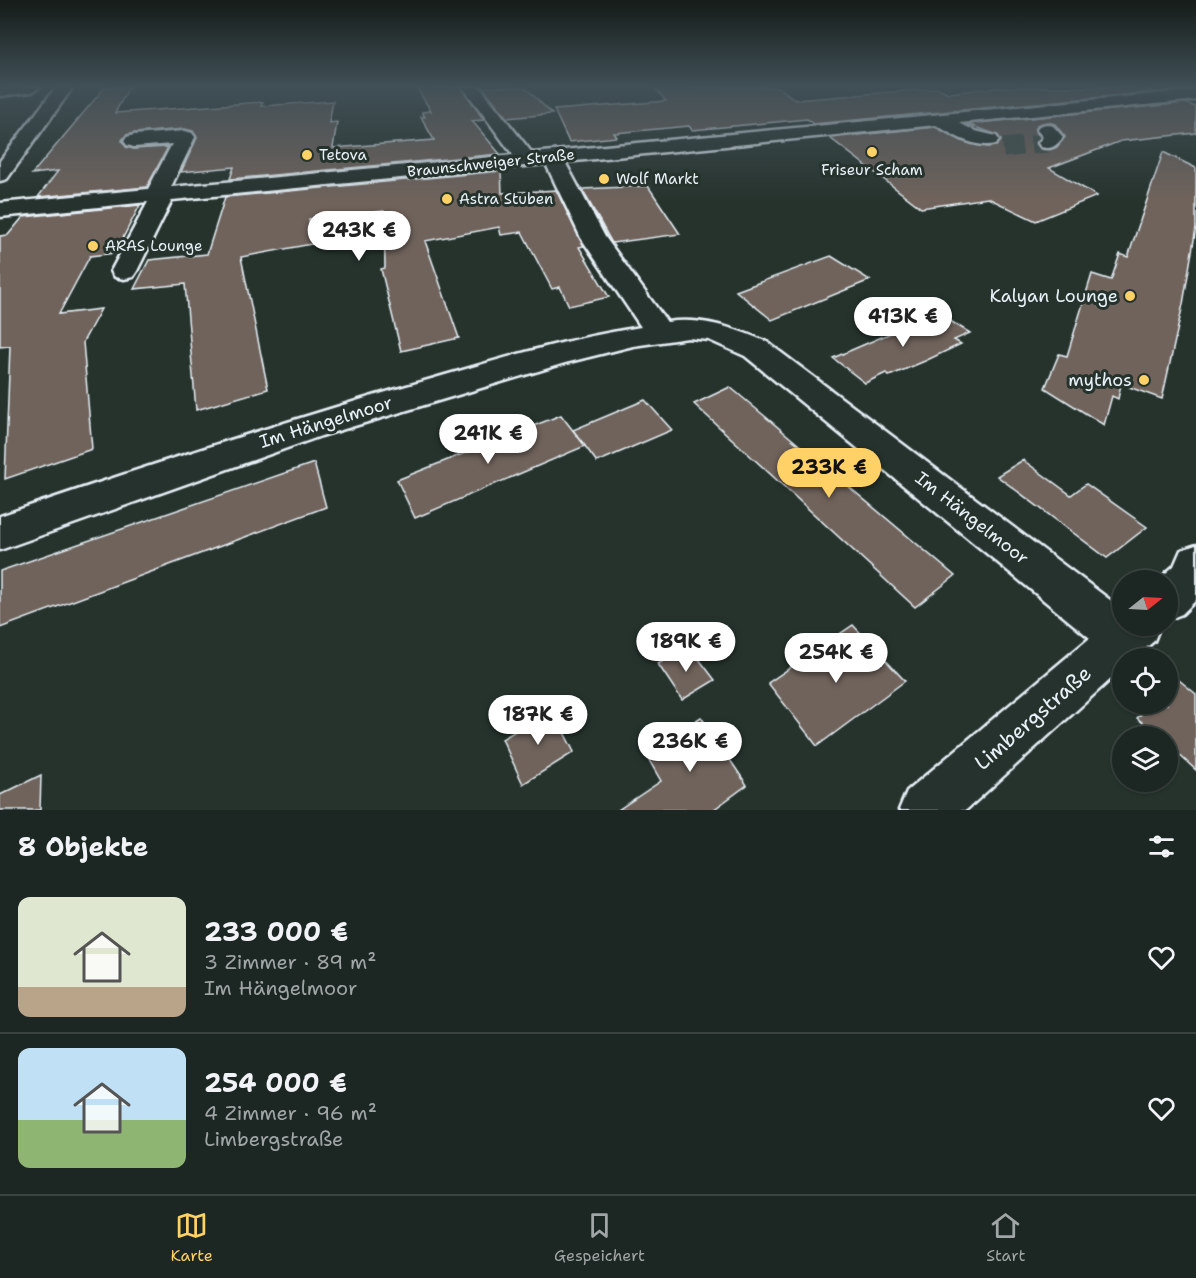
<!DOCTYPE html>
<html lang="de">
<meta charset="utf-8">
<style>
:root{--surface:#1c2622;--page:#252e2a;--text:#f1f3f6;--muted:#a0a5a5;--line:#3a4340;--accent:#ffd166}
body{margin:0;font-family:"Shantell Sans",sans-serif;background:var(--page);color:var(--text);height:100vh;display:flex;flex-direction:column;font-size:22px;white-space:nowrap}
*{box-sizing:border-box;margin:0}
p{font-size:20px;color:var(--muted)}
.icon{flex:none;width:33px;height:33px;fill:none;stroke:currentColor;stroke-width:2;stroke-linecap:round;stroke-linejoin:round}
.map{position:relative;height:810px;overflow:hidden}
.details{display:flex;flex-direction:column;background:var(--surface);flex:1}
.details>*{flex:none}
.needle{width:39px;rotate:72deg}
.tools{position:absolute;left:1112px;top:570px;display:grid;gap:12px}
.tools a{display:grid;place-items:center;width:66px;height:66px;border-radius:50%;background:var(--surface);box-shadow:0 2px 4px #0004,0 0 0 2px var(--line);font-size:30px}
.price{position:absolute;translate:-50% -51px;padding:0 14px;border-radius:21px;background:#fff;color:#222;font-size:20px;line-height:39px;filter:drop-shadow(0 2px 3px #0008)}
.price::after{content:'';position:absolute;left:50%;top:36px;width:18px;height:14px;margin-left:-9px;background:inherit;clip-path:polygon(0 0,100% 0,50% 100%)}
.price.on{background:var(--accent);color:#111}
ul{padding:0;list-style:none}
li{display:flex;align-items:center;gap:18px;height:150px;padding:0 18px}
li+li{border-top:2px solid var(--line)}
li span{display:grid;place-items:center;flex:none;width:168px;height:120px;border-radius:12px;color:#555}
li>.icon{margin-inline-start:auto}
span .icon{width:72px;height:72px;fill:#fffc;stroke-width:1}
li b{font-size:26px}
h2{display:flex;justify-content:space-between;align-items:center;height:72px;padding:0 18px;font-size:26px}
.tabs{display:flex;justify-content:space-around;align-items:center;height:84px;border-top:2px solid var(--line);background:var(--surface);font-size:16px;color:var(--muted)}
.tabs a{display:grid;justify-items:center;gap:3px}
.tabs .on{color:var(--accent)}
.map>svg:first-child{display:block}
.building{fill:#6f635b;stroke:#e8f1f8;stroke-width:1.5;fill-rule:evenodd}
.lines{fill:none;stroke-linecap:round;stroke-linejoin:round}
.minor-tunnel{stroke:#43504b;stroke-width:19;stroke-dasharray:19 9;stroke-linecap:butt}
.minor-casing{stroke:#e8f1f8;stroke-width:5}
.minor{fill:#26332d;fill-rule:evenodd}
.poi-dot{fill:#ffd166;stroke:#26332d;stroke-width:2}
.labels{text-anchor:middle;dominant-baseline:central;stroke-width:6;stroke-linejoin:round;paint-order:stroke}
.far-poi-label{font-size:15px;fill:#e8f1f8;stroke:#26332d;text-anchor:start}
.far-street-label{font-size:15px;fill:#e8f1f8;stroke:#26332d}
.poi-label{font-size:18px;fill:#e8f1f8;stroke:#26332d;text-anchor:end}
.street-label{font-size:18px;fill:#e8f1f8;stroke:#26332d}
.near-street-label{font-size:21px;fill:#e8f1f8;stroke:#26332d}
</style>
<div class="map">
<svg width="1196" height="810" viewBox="0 0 1196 810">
<rect width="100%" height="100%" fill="#26332d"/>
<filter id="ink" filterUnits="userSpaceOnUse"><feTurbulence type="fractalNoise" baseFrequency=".0167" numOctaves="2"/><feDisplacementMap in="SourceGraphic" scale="12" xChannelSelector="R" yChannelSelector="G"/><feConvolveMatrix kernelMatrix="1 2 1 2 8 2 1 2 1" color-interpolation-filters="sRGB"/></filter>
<g filter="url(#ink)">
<g class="building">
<path d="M 105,87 L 129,87 L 115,113 L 263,102 L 261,106 L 333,101 L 329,123 L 337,122 L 333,148 L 434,140 L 421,117 L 425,117 L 422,112 L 431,111 L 416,87 L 461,87 L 484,120 L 472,121 L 500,154 L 230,179 L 234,167 L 181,172 L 197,138 L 193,131 L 185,129 L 134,133 L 126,135 L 122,140 L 126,147 L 134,149 L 168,147 L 147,187 L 38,197 L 58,171 L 32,174 Z"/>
<path d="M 483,87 L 525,87 L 552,114 L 507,118 Z"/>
<path d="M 654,87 L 778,87 L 796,100 L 939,88 L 948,93 L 1003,87 L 1143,87 L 1154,92 L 813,124 L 807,119 L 692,130 L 689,126 L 614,133 L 617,137 L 569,142 L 554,110 L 666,101 Z"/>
<path d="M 1185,103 L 1196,107 L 1196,133 L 1121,141 L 1049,168 L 1097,196 L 1036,221 L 988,198 L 921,208 L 830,138 L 935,127 L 964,142 L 988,147 L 996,146 L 1001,141 L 998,135 L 967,124 ZM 1047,122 L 1055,124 L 1065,137 L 1057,147 L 1048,150 L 1041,149 L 1036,143 L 1040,137 L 1035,131 L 1037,125 Z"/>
<path d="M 1163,152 L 1196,168 L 1196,228 L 1183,304 L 1162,399 L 1121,384 L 1118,399 L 1112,396 L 1104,425 L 1045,388 L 1059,354 L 1067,356 L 1092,274 L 1111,280 L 1120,254 L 1128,257 Z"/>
<path d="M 501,171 L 502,193 L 556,190 L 584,246 L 579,247 L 609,297 L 569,306 L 560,287 L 552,289 L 522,232 L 501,235 L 499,227 L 425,241 L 459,338 L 401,351 L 381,269 L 385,268 L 384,211 L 309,219 L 312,244 L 241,257 L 268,389 L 196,410 L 185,284 L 134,289 L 149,260 L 207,254 L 225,197 Z"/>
<path d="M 648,186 L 680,234 L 612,243 L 582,189 Z"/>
<path d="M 140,205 L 115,253 L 90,256 L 59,314 L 101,309 L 83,342 L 92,449 L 5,479 L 10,346 L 0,347 L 0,236 L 8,235 L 23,217 Z"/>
<path d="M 831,256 L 870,280 L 772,320 L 736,291 Z"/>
<path d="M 937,313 L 970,333 L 954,340 L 961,344 L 925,361 L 889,376 L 886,373 L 865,383 L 833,358 Z"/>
<path d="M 730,387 L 792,439 L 955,576 L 915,607 L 694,404 Z"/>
<path d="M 645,400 L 672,430 L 597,462 L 573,430 Z"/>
<path d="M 561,415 L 585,446 L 415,518 L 397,480 Z"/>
<path d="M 1023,460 L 1071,495 L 1086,484 L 1147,527 L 1107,558 L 997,476 Z"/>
<path d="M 314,463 L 326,507 L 0,628 L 0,571 Z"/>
<path d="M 853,625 L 905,681 L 817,746 L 768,683 Z"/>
<path d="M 689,646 L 715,680 L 682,700 L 658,664 Z"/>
<path d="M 1179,680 L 1196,694 L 1196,770 L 1167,744 L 1167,736 L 1159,736 L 1137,718 L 1153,704 L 1167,704 L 1167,691 Z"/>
<path d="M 552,709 L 574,752 L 523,784 L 502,739 Z"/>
<path d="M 701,717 L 747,785 L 713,810 L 618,810 L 661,781 L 645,753 Z"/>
<path d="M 41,775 L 40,810 L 0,810 L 0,795 Z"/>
</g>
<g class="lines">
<path class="minor-tunnel" d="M 1003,148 L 1048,143"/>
<g class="minor-casing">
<g id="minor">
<path d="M 0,87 L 40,87 L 32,92 L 0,96 Z"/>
<path d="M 56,87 L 73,87 L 7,179 L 0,181 L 0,161 Z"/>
<path d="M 463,87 L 480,87 L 532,153 L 1196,90 L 1196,100 L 959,123 L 975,131 L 996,136 L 999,140 L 996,144 C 975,149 953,135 936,125 L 565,162 L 605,237 L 667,322 C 703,317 734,328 767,342 L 1122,609 L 1122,626 L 1160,626 L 1154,641 L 1134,658 L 1122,658 L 1122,669 L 966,810 L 899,810 L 907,791 L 1090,638 L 745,356 L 709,340 L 688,338 L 633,346 L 565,363 L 321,436 L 0,550 L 0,516 C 135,470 270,426 407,386 C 484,364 562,339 641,327 L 581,238 L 546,164 L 172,200 L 137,271 L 133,277 L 124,279 L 115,277 L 111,271 L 148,202 L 0,217 L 0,203 L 148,189 L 172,144 L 134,147 L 127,145 L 124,141 L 127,137 L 134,135 L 185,131 L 192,133 L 195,137 L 171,187 L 513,155 Z"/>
<path d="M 1046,124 L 1053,126 L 1063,137 C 1056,146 1052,150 1041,147 L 1038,143 L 1043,137 L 1037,130 L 1039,126 Z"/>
<path d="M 1196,545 L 1196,600 L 1182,614 L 1167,620 L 1167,580 L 1158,580 L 1174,566 L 1181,550 Z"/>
</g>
</g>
<use href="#minor" class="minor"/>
</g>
</g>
<linearGradient id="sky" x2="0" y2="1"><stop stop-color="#151c19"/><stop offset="0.43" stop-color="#415057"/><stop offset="1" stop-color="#415057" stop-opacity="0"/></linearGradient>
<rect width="1196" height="201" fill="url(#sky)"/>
<g class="poi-dot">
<circle cx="872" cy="152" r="6"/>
<circle cx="307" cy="155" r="6"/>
<circle cx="604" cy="179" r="6"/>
<circle cx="447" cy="199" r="6"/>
<circle cx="93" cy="246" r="6"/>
<circle cx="1130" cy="296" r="6"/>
<circle cx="1144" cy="380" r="6"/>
</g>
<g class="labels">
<g class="far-poi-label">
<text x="319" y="155">Tetova</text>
<text x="872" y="170" text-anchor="middle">Friseur Scham</text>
<text x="616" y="179">Wolf Markt</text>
<text x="459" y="199">Astra Stuben</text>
<text x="105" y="246">ARAS Lounge</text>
</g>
<g class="far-street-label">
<text transform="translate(491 163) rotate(-6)">Braunschweiger Straße</text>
</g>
<g class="poi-label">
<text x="1118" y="296">Kalyan Lounge</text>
<text x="1132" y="380">mythos</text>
</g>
<g class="street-label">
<text transform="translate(326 422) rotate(-17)">Im Hängelmoor</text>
<text transform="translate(972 518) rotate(38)">Im Hängelmoor</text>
</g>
<g class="near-street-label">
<text transform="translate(1033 718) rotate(-41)">Limbergstraße</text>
</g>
</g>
</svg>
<div class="tools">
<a><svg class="needle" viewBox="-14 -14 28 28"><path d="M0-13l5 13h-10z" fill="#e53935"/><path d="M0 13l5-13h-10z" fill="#a0a5a5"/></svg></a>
<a><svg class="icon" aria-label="locate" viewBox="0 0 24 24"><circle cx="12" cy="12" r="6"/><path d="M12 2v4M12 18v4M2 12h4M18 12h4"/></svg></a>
<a><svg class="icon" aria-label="layers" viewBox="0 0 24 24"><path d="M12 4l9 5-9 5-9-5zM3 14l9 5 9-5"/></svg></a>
</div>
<b class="price" style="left:359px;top:262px">243K €</b>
<b class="price" style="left:903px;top:348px">413K €</b>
<b class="price" style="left:488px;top:465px">241K €</b>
<b class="price on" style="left:829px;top:499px">233K €</b>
<b class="price" style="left:686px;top:673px">189K €</b>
<b class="price" style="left:836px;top:684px">254K €</b>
<b class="price" style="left:538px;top:746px">187K €</b>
<b class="price" style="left:690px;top:773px">236K €</b>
</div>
<section class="details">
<h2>8 Objekte<svg class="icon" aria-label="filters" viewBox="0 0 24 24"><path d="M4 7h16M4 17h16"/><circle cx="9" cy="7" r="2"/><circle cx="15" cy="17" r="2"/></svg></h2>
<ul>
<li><span style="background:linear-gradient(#dfe7d0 75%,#b9a48a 0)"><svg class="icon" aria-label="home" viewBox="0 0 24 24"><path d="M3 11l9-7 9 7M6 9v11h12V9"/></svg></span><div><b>233 000 €</b><p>3 Zimmer · 89 m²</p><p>Im Hängelmoor</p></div><svg class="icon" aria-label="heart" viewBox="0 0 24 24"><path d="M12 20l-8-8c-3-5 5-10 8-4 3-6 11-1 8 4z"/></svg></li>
<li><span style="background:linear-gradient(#bfe0f5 60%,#8fb573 0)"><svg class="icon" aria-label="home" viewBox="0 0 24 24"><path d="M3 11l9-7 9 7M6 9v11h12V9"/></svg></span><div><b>254 000 €</b><p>4 Zimmer · 96 m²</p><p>Limbergstraße</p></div><svg class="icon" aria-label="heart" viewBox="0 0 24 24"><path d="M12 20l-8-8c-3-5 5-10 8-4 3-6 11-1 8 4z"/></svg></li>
</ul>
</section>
<nav class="tabs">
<a class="on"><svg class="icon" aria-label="map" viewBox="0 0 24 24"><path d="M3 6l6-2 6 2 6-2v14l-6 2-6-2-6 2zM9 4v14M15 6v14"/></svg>Karte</a>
<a><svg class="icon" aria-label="saved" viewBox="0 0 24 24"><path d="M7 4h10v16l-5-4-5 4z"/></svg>Gespeichert</a>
<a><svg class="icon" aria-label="home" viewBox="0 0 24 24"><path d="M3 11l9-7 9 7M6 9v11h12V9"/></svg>Start</a>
</nav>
